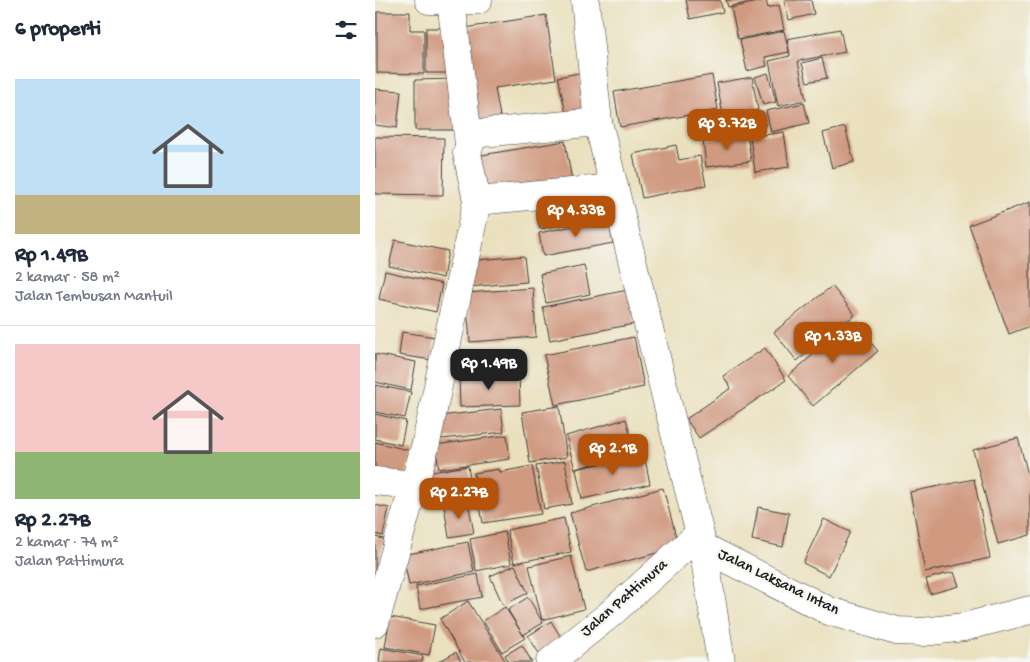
<!DOCTYPE html>
<html lang="id">
<meta charset="utf-8">
<style>
:root{--surface:#fff;--page:#f2f2f3;--text:#1f2937;--muted:#747a83;--line:#e0e1e3;--accent:#b45309}
body{margin:0;font-family:"Gochi Hand",sans-serif;background:var(--page);color:var(--text);height:100vh;display:flex;flex-direction:column;font-size:19px;white-space:nowrap}
*{box-sizing:border-box;margin:0}
p{font-size:16px;color:var(--muted)}
.icon{flex:none;width:28px;height:28px;fill:none;stroke:currentColor;stroke-width:2;stroke-linecap:round;stroke-linejoin:round}
.map{position:relative;flex:1;overflow:hidden}
.drawer{display:flex;flex-direction:column;background:var(--surface);width:375px}
.drawer>*{flex:none}
.price{position:absolute;translate:-50% -42px;padding:0 11px;border-radius:10px;background:var(--accent);color:#fff;font-size:16px;line-height:32px;filter:drop-shadow(0 1px 2px #0008)}
.price::after{content:'';position:absolute;left:50%;top:30px;width:15px;height:11px;margin-left:-8px;background:inherit;clip-path:polygon(0 0,100% 0,50% 100%)}
.price.on{background:#222;color:#fff}
ul{padding:0;list-style:none}
li{display:grid;align-content:center;gap:10px;height:265px;padding:0 15px}
li+li{border-top:1px solid var(--line)}
li span{display:grid;place-items:center;height:155px;border-radius:0px;color:#555}
li>.icon{margin-inline-start:auto}
span .icon{width:90px;height:90px;fill:#fffc;stroke-width:1}
li b{font-size:21px}
h2{display:flex;justify-content:space-between;align-items:center;height:60px;padding:0 15px;font-size:21px}
main{display:flex;flex:1;min-height:0}
.map>svg:first-child{display:block}
.building{fill:#d09a81}
.lines{fill:none;stroke-linecap:round;stroke-linejoin:round}
.minor-casing{stroke:#3b3934;stroke-width:29}
.tertiary-casing{stroke:#3b3934;stroke-width:29}
.minor{stroke:#fff;stroke-width:28}
.tertiary{stroke:#fff;stroke-width:28}
.labels{text-anchor:middle;dominant-baseline:central;stroke-width:4.5;stroke-linejoin:round;paint-order:stroke}
.street-label{font-size:16px;fill:#1c1c1c;stroke:#f6f6f2}
</style>
<main>
<section class="drawer">
<h2>6 properti<svg class="icon" aria-label="filters" viewBox="0 0 24 24"><path d="M4 7h16M4 17h16"/><circle cx="9" cy="7" r="2"/><circle cx="15" cy="17" r="2"/></svg></h2>
<ul>
<li><span style="background:linear-gradient(#bfe0f5 75%,#c2b280 0)"><svg class="icon" aria-label="home" viewBox="0 0 24 24"><path d="M3 11l9-7 9 7M6 9v11h12V9"/></svg></span><div><b>Rp 1.49B</b><p>2 kamar · 58 m²</p><p>Jalan Tembusan Mantuil</p></div></li>
<li><span style="background:linear-gradient(#f6c9c9 70%,#8fb573 0)"><svg class="icon" aria-label="home" viewBox="0 0 24 24"><path d="M3 11l9-7 9 7M6 9v11h12V9"/></svg></span><div><b>Rp 2.27B</b><p>2 kamar · 74 m²</p><p>Jalan Pattimura</p></div></li>
</ul>
</section>
<div class="map">
<svg width="655" height="662" viewBox="0 0 655 662">
<rect width="100%" height="100%" fill="#f6f6f2"/>
<filter id="ink" filterUnits="userSpaceOnUse"><feTurbulence type="fractalNoise" baseFrequency=".02" numOctaves="2"/><feDisplacementMap in="SourceGraphic" scale="10" xChannelSelector="R" yChannelSelector="G"/><feConvolveMatrix kernelMatrix="1 2 1 2 8 2 1 2 1" color-interpolation-filters="sRGB"/></filter>
<filter id="wash" filterUnits="userSpaceOnUse"><feTurbulence type="fractalNoise" baseFrequency=".0096" numOctaves="4" result="noise"/><feDisplacementMap in="SourceGraphic" scale="20" xChannelSelector="R" yChannelSelector="G"/><feGaussianBlur stdDeviation="1.12" result="paint"/><feColorMatrix in="noise" values="0 0 0 0 0 0 0 0 0 0 0 0 0 0 0 0 0 1.4 0 .05"/><feComposite in="paint" operator="in"/></filter>
<g filter="url(#wash)">
<rect width="100%" height="100%" fill="#eae0bd"/>
<g id="blocks">
<g class="building">
<path d="M 311,0 L 345,0 L 348,12 L 315,19 Z"/>
<path d="M 351,0 L 379,0 L 379,1 L 353,7 Z"/>
<path d="M 391,0 L 393,8 L 404,5 L 409,30 L 363,39 L 356,8 Z"/>
<path d="M 409,0 L 436,0 L 439,14 L 414,20 Z"/>
<path d="M 2,12 L 35,12 L 35,30 L 49,30 L 49,74 L 2,73 Z"/>
<path d="M 171,15 L 181,79 L 120,88 L 126,122 L 100,127 L 84,29 Z"/>
<rect x="51" y="28" width="24" height="45"/>
<path d="M 465,29 L 470,52 L 423,61 L 431,100 L 403,106 L 394,61 L 415,56 L 412,39 Z"/>
<path d="M 409,31 L 414,52 L 390,57 L 392,66 L 372,71 L 365,40 Z"/>
<path d="M 447,58 L 452,78 L 432,82 L 427,63 Z"/>
<path d="M 204,73 L 213,115 L 192,119 L 183,77 Z"/>
<path d="M 393,73 L 401,102 L 388,105 L 380,77 Z"/>
<path d="M 337,75 L 343,110 L 245,127 L 239,92 Z"/>
<path d="M 377,77 L 383,110 L 348,116 L 342,83 Z"/>
<path d="M 81,79 L 81,130 L 40,130 L 40,80 Z"/>
<path d="M 0,89 L 26,91 L 22,128 L 0,125 Z"/>
<path d="M 429,103 L 434,123 L 396,132 L 391,111 Z"/>
<path d="M 388,112 L 391,127 L 371,131 L 367,116 Z"/>
<path d="M 470,127 L 479,162 L 457,168 L 448,133 Z"/>
<path d="M 409,132 L 414,167 L 380,172 L 375,137 Z"/>
<path d="M 372,134 L 376,161 L 331,167 L 328,140 Z"/>
<path d="M 0,137 L 69,138 L 68,195 L 0,194 Z"/>
<path d="M 190,141 L 197,181 L 108,196 L 101,156 Z"/>
<path d="M 301,145 L 304,160 L 325,156 L 331,185 L 267,198 L 258,154 Z"/>
<path d="M 213,196 L 217,219 L 165,229 L 160,206 Z"/>
<path d="M 655,202 L 655,326 L 634,334 L 594,225 Z"/>
<path d="M 233,219 L 238,243 L 168,256 L 164,233 Z"/>
<path d="M 20,240 L 73,251 L 68,278 L 14,266 Z"/>
<path d="M 149,256 L 152,282 L 93,287 L 91,261 Z"/>
<path d="M 209,265 L 215,294 L 171,303 L 165,274 Z"/>
<path d="M 10,271 L 67,284 L 61,312 L 4,299 Z"/>
<path d="M 457,286 L 480,315 L 422,361 L 399,332 Z"/>
<path d="M 158,288 L 161,337 L 95,342 L 91,293 Z"/>
<path d="M 253,290 L 259,324 L 175,340 L 168,307 Z"/>
<path d="M 478,321 L 503,351 L 438,406 L 413,376 Z"/>
<path d="M 27,332 L 60,337 L 57,360 L 24,355 Z"/>
<path d="M 259,337 L 269,387 L 180,405 L 169,355 Z"/>
<path d="M 390,348 L 411,380 L 324,438 L 311,419 L 356,388 L 348,376 Z"/>
<path d="M 0,354 L 41,362 L 36,390 L 0,382 Z"/>
<path d="M 144,375 L 145,405 L 85,407 L 84,377 Z"/>
<path d="M 0,385 L 36,392 L 30,418 L 0,412 Z"/>
<path d="M 184,406 L 192,457 L 155,463 L 147,412 Z"/>
<path d="M 126,409 L 129,432 L 67,439 L 64,416 Z"/>
<path d="M 0,414 L 31,421 L 26,445 L 0,439 Z"/>
<path d="M 251,419 L 260,452 L 200,469 L 191,436 Z"/>
<path d="M 132,435 L 135,459 L 64,469 L 60,445 Z"/>
<path d="M 643,438 L 655,482 L 655,535 L 623,544 L 598,450 Z"/>
<path d="M 0,442 L 37,451 L 30,482 L 0,475 Z"/>
<path d="M 269,454 L 275,484 L 207,499 L 201,469 Z"/>
<path d="M 190,461 L 197,504 L 169,509 L 161,466 Z"/>
<path d="M 93,466 L 97,493 L 55,500 L 51,473 Z"/>
<path d="M 157,466 L 166,514 L 108,523 L 99,473 L 124,469 L 125,472 Z"/>
<path d="M 599,479 L 615,558 L 550,572 L 535,492 Z"/>
<path d="M 288,488 L 304,547 L 211,572 L 195,513 Z"/>
<path d="M 93,502 L 99,533 L 74,537 L 69,506 Z"/>
<path d="M 0,505 L 14,508 L 8,536 L 0,534 Z"/>
<path d="M 383,507 L 414,513 L 408,547 L 377,540 Z"/>
<path d="M 189,518 L 196,552 L 139,563 L 132,530 Z"/>
<path d="M 449,519 L 475,532 L 454,576 L 428,563 Z"/>
<path d="M 130,532 L 136,564 L 101,571 L 95,539 Z"/>
<path d="M 0,537 L 9,539 L 1,580 L 0,580 Z"/>
<path d="M 93,542 L 99,572 L 34,585 L 28,555 Z"/>
<path d="M 196,556 L 209,609 L 167,620 L 154,566 Z"/>
<path d="M 140,565 L 153,593 L 128,605 L 115,576 Z"/>
<path d="M 579,572 L 584,586 L 555,594 L 551,579 Z"/>
<path d="M 103,574 L 107,597 L 45,609 L 41,586 Z"/>
<path d="M 153,597 L 168,623 L 148,635 L 133,610 Z"/>
<path d="M 93,601 L 131,662 L 90,662 L 65,619 Z"/>
<path d="M 130,607 L 150,638 L 127,652 L 108,621 Z"/>
<path d="M 15,617 L 60,625 L 54,655 L 10,647 Z"/>
<path d="M 176,621 L 190,644 L 167,658 L 153,636 Z"/>
<path d="M 147,645 L 157,662 L 134,662 L 130,655 Z"/>
<path d="M 6,648 L 48,656 L 47,662 L 4,662 Z"/>
<path d="M 81,652 L 86,662 L 63,662 Z"/>
</g>
</g>
</g>
<g filter="url(#ink)">
<use href="#blocks" fill-opacity="0" stroke="#3b3934" stroke-width="1"/>
<g class="lines">
<g class="minor-casing">
<g id="minor">
<path d="M 54,0 L 103,0"/>
<path d="M 76,1 L 94,144"/>
<path d="M 102,201 L 238,188"/>
<path d="M 0,481 L 39,485"/>
<path d="M 0,623 L 51,443 L 102,201 L 92,153 L 97,138 L 107,133 L 223,122"/>
<path d="M 175,662 L 234,615 L 324,534"/>
</g>
</g>
<g class="tertiary-casing">
<g id="tertiary">
<path d="M 210,0 L 223,122 L 328,547 L 346,662"/>
<path d="M 328,547 L 454,611 L 522,631 L 548,632 L 589,627 L 655,610"/>
</g>
</g>
<use href="#minor" class="minor"/>
<use href="#tertiary" class="tertiary"/>
</g>
</g>
<g class="labels">
<g class="street-label">
<text transform="translate(403 583) rotate(26)">Jalan Laksana Intan</text>
<text transform="translate(250 599) rotate(-41)">Jalan Pattimura</text>
</g>
</g>
</svg>
<b class="price" style="left:352px;top:151px">Rp 3.72B</b>
<b class="price" style="left:201px;top:238px">Rp 4.33B</b>
<b class="price" style="left:458px;top:364px">Rp 1.33B</b>
<b class="price on" style="left:114px;top:391px">Rp 1.49B</b>
<b class="price" style="left:238px;top:476px">Rp 2.1B</b>
<b class="price" style="left:84px;top:520px">Rp 2.27B</b>
</div>
</main>
